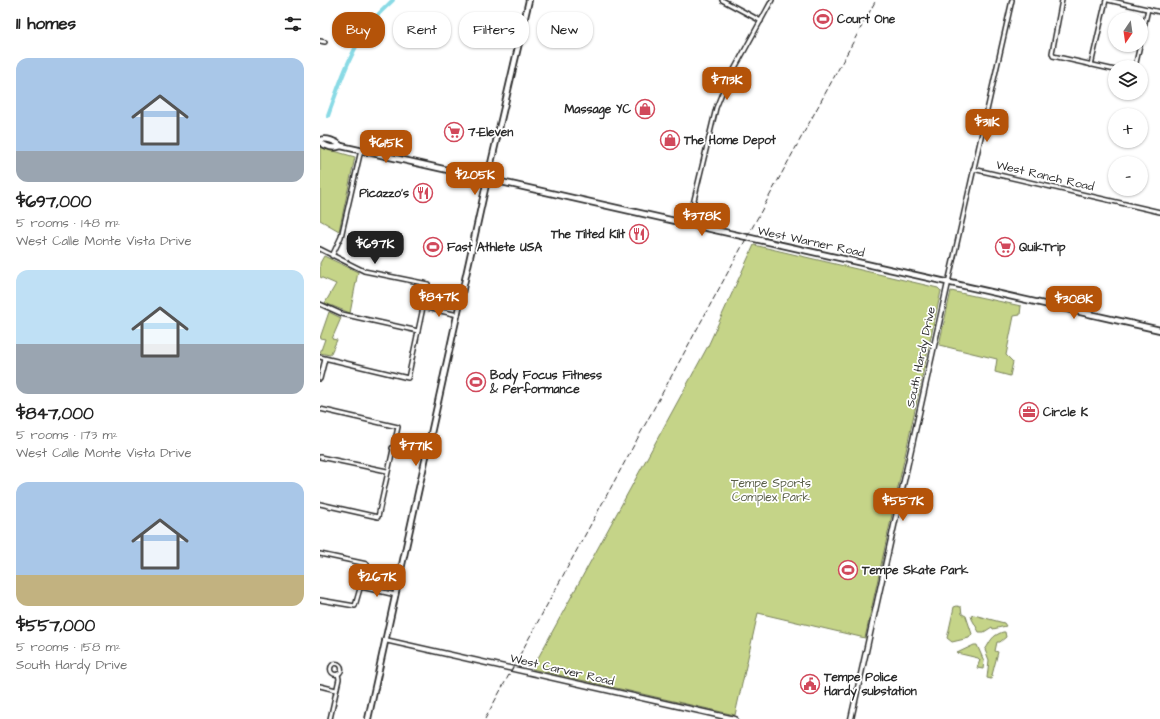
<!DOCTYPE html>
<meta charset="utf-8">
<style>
:root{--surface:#fff;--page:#f6f6f6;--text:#222;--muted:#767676;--accent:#b45309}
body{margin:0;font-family:"Architects Daughter",sans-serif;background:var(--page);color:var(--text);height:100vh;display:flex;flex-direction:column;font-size:15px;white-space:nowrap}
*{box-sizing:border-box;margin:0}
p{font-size:13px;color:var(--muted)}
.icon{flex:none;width:22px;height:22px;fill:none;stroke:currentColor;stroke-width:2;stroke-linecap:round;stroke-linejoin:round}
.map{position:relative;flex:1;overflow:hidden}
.sheet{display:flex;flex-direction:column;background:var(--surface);width:320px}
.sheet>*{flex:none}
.guide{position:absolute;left:12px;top:12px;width:380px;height:36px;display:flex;gap:8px}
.needle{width:26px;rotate:193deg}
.controls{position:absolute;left:788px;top:12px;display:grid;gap:8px}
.controls a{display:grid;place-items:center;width:40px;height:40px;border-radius:50%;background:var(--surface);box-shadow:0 1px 3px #0004;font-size:20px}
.price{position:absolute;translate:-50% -34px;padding:0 9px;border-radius:8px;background:var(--accent);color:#fff;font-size:13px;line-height:26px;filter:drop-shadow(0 1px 2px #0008)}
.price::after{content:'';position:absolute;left:50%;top:24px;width:12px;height:9px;margin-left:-6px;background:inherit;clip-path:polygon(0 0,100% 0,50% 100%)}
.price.current{background:#222;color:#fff}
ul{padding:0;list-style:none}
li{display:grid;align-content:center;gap:8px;height:212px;padding:0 16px}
li span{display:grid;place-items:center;height:124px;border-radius:12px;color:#555}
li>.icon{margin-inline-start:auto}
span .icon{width:72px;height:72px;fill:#fffc;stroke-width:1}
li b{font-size:17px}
h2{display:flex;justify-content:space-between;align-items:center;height:48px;padding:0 16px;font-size:17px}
.tag{padding:0 14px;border-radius:16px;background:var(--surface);box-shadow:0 1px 3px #0004;font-size:14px;line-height:36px}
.tag.current{background:var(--accent);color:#fff}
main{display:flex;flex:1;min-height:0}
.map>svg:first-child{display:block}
.green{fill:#c5d488;stroke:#78805a}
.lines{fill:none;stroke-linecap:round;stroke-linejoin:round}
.canal{stroke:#89dae5;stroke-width:4}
.minor-casing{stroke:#2b2b2b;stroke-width:6}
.tertiary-casing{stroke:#2b2b2b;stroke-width:7}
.secondary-casing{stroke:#2b2b2b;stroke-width:8}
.minor{stroke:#fff;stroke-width:3}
.tertiary{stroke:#fff;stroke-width:4}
.secondary{stroke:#fff;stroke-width:4.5}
.rail{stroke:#2b2b2b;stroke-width:1;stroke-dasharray:6 3;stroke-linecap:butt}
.labels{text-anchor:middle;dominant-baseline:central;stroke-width:3.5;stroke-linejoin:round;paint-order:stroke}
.poi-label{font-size:12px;font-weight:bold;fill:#2b2b2b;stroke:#fff;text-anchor:start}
.street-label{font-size:12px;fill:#2b2b2b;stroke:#fff}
.park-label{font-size:12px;fill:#595e47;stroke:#fff}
</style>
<main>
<section class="sheet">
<h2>11 homes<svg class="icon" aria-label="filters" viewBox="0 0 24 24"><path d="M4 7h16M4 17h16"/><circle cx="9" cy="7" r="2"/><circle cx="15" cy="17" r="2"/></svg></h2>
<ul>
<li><span style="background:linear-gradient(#a9c7e8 75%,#9aa5b1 0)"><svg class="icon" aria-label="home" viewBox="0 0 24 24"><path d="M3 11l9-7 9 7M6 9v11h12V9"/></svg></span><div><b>$697,000</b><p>5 rooms · 148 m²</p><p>West Calle Monte Vista Drive</p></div></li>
<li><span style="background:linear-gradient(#bfe0f5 60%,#9aa5b1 0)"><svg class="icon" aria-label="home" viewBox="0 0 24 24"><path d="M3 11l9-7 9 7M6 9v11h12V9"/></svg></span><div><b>$847,000</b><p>5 rooms · 173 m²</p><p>West Calle Monte Vista Drive</p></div></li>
<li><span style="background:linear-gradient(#a9c7e8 75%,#c2b280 0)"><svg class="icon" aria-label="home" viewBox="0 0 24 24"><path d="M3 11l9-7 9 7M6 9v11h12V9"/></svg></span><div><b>$557,000</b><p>5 rooms · 158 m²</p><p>South Hardy Drive</p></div></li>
</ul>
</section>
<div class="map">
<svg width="840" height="719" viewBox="0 0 840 719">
<rect width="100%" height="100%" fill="#fff"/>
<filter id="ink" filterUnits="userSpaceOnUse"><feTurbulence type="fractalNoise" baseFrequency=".025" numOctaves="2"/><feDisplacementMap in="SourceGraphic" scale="8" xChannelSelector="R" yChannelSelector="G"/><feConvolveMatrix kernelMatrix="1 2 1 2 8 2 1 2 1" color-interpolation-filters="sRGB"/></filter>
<g filter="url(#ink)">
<g class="green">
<path d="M 0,147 L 35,157 L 19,231 L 0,220 Z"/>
<path d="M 434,245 L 618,288 L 621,291 L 545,638 L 438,613 L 415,715 L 212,669 L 388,346 Z"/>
<path d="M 4,256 L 38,272 L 30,313 L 5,303 L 16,284 L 0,277 L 0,263 Z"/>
<path d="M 631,291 L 701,306 L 700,315 L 694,316 L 686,355 L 693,362 L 690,376 L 675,372 L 677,359 L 619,345 Z"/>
<path d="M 9,312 L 21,318 L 12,339 L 17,340 L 10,355 L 0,353 L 5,339 L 0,338 Z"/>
<path d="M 637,606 L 641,607 L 642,614 L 646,616 L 652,634 L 649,638 L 632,642 L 627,638 L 628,634 L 634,607 Z"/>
<path d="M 654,615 L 684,623 L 686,626 L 673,629 L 672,627 L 664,632 L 659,632 L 652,619 L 651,616 Z"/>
<path d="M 683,632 L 685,632 L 686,637 L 680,642 L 677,642 L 675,651 L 678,652 L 671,679 L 667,678 L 669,660 L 665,650 C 671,641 671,636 683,632 Z"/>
<path d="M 654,645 L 657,645 L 664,661 L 663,669 L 657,668 L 660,660 L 658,658 L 637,653 Z"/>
</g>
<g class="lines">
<path class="canal" d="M 8,116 C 19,85 32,46 53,20 C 59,13 66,7 73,0"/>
<g class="minor-casing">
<g id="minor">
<path d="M 402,0 L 441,21"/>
<path d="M 742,0 L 732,53 L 733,56 L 795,70"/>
<path d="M 788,0 L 840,12"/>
<path d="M 821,40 L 828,9"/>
<path d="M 0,41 L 5,42"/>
<path d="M 771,65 L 786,0"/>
<path d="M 815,67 L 820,45"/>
<path d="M 653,169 L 840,212"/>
<path d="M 368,225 L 396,108 L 404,88 L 452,0"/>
<path d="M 0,249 L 44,271 L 108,284 L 88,378 L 0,357"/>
<path d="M 12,256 L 21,237 L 41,150"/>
<path d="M 628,283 L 692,0"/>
<path d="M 0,304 L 22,314 L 98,331"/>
<path d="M 103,307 L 138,315"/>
<path d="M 0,379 L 5,359"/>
<path d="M 0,409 L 78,427 L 58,517 L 0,504"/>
<path d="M 72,448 L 107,456"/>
<path d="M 0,457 L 67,471"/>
<path d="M 0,554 L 47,564 L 35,606 L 0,600"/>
<path d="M 41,587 L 76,595"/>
<circle cx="16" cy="669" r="5.5"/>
<path d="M 0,686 L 16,690"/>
<path d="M 10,719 L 19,679 L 18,674"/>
</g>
</g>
<g class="tertiary-casing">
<g id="tertiary">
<path d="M 65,640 L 415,719"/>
<path d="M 531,719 L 628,283"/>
</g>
</g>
<g class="secondary-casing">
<g id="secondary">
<path d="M 0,140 C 7,138 16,141 21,146 L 840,330"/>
<path d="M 0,142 C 6,147 14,149 21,146"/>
<path d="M 48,719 L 165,189 L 209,0"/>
</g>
</g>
<use href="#minor" class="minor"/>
<use href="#tertiary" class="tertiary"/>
<use href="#secondary" class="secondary"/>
<path class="rail" d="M 165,719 L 556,0"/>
</g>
</g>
<defs>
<g id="stadium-ring" transform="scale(1)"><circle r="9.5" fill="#fff" stroke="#d1495b" stroke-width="1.5"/><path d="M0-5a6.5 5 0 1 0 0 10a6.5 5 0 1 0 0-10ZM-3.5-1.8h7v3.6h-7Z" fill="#d1495b"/></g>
<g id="shop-ring" transform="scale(1)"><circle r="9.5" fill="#fff" stroke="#d1495b" stroke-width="1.5"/><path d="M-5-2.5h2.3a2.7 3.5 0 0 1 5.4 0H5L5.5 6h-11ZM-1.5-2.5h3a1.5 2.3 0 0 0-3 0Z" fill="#d1495b"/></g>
<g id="supermarket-ring" transform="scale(1)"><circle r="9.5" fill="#fff" stroke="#d1495b" stroke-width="1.5"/><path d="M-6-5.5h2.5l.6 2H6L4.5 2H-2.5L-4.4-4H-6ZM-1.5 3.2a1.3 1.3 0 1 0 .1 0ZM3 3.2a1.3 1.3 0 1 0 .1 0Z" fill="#d1495b"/></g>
<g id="restaurant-ring" transform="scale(1)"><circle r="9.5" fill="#fff" stroke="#d1495b" stroke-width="1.5"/><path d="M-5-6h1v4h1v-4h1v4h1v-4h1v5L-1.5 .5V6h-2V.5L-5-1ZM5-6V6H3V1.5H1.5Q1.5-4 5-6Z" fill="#d1495b"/></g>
<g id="office-ring" transform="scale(1)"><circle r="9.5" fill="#fff" stroke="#d1495b" stroke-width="1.5"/><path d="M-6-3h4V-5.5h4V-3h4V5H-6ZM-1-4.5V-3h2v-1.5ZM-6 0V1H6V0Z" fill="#d1495b"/></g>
<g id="civic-ring" transform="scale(1)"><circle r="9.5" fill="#fff" stroke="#d1495b" stroke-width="1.5"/><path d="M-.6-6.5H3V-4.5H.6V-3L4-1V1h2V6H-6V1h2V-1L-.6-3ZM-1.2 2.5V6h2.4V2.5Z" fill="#d1495b"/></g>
</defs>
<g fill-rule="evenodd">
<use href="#stadium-ring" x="503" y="19"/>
<use href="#shop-ring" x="325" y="109"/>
<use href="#supermarket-ring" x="134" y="132"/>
<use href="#shop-ring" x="350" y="140"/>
<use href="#restaurant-ring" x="103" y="193"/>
<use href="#restaurant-ring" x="319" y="234"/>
<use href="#stadium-ring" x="113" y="247"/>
<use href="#supermarket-ring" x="685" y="247"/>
<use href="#stadium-ring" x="156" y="382"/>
<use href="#office-ring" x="709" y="412"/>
<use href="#stadium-ring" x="528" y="570"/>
<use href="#civic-ring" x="490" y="684"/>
</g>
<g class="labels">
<g class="poi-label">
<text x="517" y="19">Court One</text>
<text x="311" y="109" text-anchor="end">Massage YC</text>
<text x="148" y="132">7-Eleven</text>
<text x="364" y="140">The Home Depot</text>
<text x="89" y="193" text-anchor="end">Picazzo’s</text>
<text x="305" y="234" text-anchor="end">The Tilted Kilt</text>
<text x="127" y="247">Fast Athlete USA</text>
<text x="699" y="247">QuikTrip</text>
<text x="170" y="375">Body Focus Fitness<tspan x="170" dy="14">&amp; Performance</tspan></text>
<text x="723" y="412">Circle K</text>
<text x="542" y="570">Tempe Skate Park</text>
<text x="504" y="677">Tempe Police<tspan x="504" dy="14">Hardy substation</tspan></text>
</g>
<g class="street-label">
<text transform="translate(725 176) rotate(13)">West Ranch Road</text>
<text transform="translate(491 242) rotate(12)">West Warner Road</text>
<text transform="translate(601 357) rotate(-78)">South Hardy Drive</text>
<text transform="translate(242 670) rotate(13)">West Carver Road</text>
</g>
<g class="park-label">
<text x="451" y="483">Tempe Sports<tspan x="451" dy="14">Complex Park</tspan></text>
</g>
</g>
</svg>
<div class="controls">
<a><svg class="needle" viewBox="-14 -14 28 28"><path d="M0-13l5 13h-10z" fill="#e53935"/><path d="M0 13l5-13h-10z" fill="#767676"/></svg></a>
<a><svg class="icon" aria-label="layers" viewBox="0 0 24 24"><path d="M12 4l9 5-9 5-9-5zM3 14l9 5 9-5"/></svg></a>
<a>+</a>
<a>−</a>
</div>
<b class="price" style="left:407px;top:101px">$713K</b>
<b class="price" style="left:667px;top:143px">$311K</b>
<b class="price" style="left:66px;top:164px">$615K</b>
<b class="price" style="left:155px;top:196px">$205K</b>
<b class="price" style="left:382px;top:237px">$378K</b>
<b class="price current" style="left:55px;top:265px">$697K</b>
<b class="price" style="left:119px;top:318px">$847K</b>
<b class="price" style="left:754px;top:320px">$308K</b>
<b class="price" style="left:96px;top:467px">$771K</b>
<b class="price" style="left:583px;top:522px">$557K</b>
<b class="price" style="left:57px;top:598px">$267K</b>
<div class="guide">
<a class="tag current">Buy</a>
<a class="tag">Rent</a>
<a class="tag">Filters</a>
<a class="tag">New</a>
</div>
</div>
</main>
